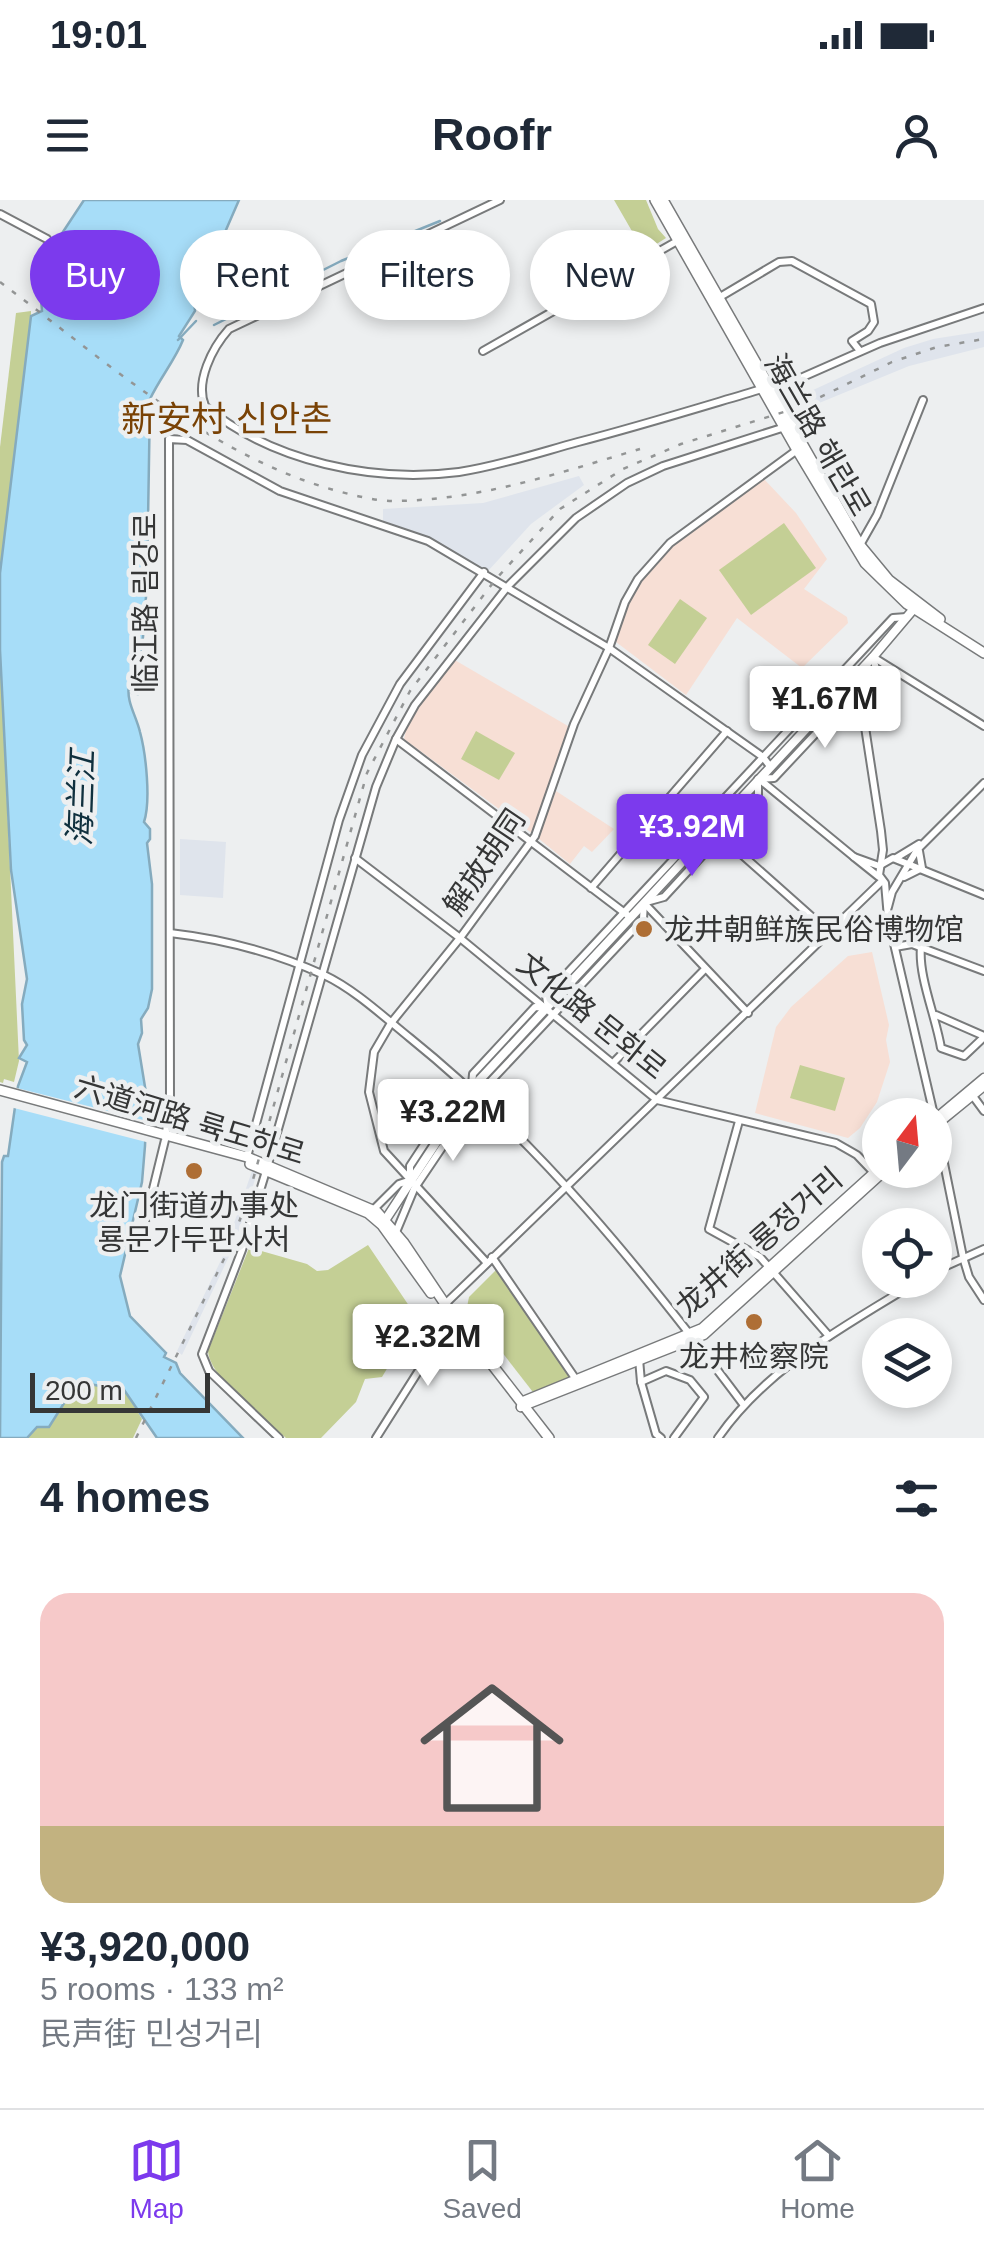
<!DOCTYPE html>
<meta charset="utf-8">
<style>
:root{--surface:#fff;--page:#f6f6f7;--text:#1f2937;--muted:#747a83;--line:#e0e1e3;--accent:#7c3aed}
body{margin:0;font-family:Helvetica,"Noto Sans SC","Noto Sans KR",sans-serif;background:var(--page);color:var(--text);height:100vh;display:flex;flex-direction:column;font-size:38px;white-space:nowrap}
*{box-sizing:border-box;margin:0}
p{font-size:32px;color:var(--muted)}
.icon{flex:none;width:55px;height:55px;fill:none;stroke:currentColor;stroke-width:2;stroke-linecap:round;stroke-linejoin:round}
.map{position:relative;height:1238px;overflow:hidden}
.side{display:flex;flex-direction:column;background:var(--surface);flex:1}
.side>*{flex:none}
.top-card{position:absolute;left:30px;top:30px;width:925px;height:90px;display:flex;gap:20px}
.needle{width:65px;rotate:16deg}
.tools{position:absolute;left:862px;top:898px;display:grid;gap:20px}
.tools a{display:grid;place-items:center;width:90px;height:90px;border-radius:50%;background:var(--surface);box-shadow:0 5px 15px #0003;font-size:50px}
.scale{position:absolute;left:30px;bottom:25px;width:180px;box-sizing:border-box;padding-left:10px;border:5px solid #353636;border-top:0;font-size:28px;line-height:35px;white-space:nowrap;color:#353636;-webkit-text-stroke:8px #edeff0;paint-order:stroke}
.price{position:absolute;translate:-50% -85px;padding:0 22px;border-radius:10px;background:#fff;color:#222;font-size:32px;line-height:65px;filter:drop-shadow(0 2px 5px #0008)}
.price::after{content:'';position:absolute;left:50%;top:60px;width:30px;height:22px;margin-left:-15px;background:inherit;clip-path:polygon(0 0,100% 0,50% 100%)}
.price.selected{background:var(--accent);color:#fff}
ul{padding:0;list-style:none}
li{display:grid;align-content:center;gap:20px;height:530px;padding:0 40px}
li+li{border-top:2px solid var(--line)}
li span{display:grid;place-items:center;height:310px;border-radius:30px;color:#555}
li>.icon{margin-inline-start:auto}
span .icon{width:180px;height:180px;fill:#fffc;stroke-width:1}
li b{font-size:42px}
h2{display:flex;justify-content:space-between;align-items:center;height:120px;padding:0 40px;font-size:42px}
.tag{padding:0 35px;border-radius:45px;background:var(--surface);box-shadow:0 5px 15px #0003;font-size:35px;line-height:90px}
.tag.selected{background:var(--accent);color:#fff}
.status{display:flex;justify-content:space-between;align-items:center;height:70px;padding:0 50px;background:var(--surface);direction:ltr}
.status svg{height:28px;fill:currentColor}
header{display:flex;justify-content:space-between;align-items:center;height:130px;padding:0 40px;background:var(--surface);font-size:45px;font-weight:800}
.tab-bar{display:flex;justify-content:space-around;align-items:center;height:140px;border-top:2px solid var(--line);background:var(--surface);font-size:28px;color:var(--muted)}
.tab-bar a{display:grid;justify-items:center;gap:5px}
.tab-bar .selected{color:var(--accent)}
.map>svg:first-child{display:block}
.built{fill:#dfe4ec}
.education{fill:#f7dfd5}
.green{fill:#c4cf95}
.water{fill:#a7ddf8;stroke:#85abbe;stroke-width:2.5}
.pier{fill:#edeff0}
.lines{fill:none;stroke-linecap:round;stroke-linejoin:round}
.stream{stroke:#85abbe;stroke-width:2.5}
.minor-casing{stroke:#787a7b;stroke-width:10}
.major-casing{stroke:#787a7b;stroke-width:11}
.highway-casing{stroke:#787a7b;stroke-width:12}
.minor{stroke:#fff;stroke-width:6}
.major{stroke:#fff;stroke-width:8}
.highway{stroke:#fff;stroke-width:9}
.rail{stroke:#939595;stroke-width:2.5;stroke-dasharray:5 10;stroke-linecap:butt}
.poi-dot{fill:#ae6e35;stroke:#edeff0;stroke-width:4}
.labels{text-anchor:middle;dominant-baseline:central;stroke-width:9;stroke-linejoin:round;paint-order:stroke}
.street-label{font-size:30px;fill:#353636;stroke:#edeff0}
.poi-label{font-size:30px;fill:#353636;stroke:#edeff0}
.water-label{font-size:32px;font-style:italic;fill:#10303e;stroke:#edeff0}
.quarter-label{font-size:35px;fill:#794205;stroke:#edeff0}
</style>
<div class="status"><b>19:01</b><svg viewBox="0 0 49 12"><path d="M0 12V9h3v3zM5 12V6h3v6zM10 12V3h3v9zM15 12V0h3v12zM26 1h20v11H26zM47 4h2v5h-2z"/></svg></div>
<header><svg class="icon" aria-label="menu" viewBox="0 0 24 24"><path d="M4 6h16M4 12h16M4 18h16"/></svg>Roofr<svg class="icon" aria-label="person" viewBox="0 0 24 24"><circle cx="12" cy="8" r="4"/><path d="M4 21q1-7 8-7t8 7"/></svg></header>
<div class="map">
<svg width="984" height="1238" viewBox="0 0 984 1238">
<rect width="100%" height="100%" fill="#edeff0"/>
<g class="built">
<path d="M 984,131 L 984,147 L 909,166 L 790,215 L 785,203 L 904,148 L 933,139 Z"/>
<path d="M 579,276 L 584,285 L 531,324 L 488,371 L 427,338 L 383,322 L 383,309 L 483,303 Z"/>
<path d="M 180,639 L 226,642 L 223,698 L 180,695 Z"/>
<path d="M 252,971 L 257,973 L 234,1046 L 182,1155 L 177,1151 L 222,1058 Z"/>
</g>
<g class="education">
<path d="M 764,279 L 796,313 L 827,359 L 804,389 L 847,417 L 848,423 L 802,468 L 737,418 L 686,495 L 616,442 L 626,405 L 637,385 L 669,348 Z"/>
<path d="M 453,459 L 568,526 L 546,603 L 533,634 L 404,539 L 407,526 L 424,499 Z"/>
<path d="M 556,591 L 614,629 L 592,652 L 584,646 L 570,664 L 538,638 Z"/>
<path d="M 872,752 L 889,825 L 886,840 L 890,862 L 877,902 L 860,928 L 848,938 L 755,913 L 776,827 L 791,807 L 848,756 Z"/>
</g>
<g class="green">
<path d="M 614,0 L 646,0 L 658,29 L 666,38 L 644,52 Z"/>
<path d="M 31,111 L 31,116 L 0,373 L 0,247 L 16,113 Z"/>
<path d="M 784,323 L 816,368 L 751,415 L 719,370 Z"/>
<path d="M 680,399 L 707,418 L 675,464 L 648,445 Z"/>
<path d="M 0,453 L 19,861 L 14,882 L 4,879 L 3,883 L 0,882 Z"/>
<path d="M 476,531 L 515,553 L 499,580 L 461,559 Z"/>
<path d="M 800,865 L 845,878 L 835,911 L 790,898 Z"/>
<path d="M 253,1038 L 257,1038 L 258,1050 L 307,1064 L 317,1071 L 328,1070 L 368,1045 L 424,1128 L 407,1158 L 394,1157 L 382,1177 L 365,1179 L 356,1202 L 321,1238 L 286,1238 C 265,1219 210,1179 208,1151 Z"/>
<path d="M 497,1069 L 571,1178 L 536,1196 L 467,1107 L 469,1097 Z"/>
<path d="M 81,1182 L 96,1183 L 118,1193 L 112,1183 L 124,1190 L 142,1219 L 133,1238 L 27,1238 L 37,1227 L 49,1227 L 71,1192 Z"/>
</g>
<path class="water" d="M 84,0 L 239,0 L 219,46 L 216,33 L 212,34 C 205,48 200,60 200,75 C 199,87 204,89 199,100 L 197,96 L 194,99 L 195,111 L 179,136 L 183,140 C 175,160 160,178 150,199 L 147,383 L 143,437 L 135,484 L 137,494 L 132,493 L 129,485 C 126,502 136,515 140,532 C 146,554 151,601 144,622 L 150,629 L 150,639 L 147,643 L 152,684 L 152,789 L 148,808 L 141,819 L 142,833 L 138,844 L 147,899 L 145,946 L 142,982 L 120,1076 L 130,1116 L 166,1153 L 164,1157 L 176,1163 L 180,1173 L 243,1238 L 157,1238 L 122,1187 L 111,1185 L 122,1197 L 109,1188 L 81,1182 L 71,1192 L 49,1227 L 37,1227 L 27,1238 L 0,1238 L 2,962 L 4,956 L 8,956 L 18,886 L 27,862 L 19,858 L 27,845 L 24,840 L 22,804 L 27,779 L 11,670 L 0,450 L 0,373 L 31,116 L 42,111 L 40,86 L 49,53 Z"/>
<path class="pier" d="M 13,887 L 151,922 L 150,943 L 10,907 Z"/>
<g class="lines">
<g class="stream">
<path d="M 214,125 L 341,61 L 440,21"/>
<path d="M 178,140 L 196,121"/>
</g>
<g class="minor-casing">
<g id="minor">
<path d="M 500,0 L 229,129 C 212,148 195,182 205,206 C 272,262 374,283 459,272 C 499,266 538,253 578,242 C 640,226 701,207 762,189"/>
<path d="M 0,14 L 47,39"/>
<path d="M 720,97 L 779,62 L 792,61 L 871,104 L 874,122 L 868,131 L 852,141 L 860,151"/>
<path d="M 483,151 L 679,40"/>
<path d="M 771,191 L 880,143 L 984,108"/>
<path d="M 860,345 L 877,315 L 923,200"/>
<path d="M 873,457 L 984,526"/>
<path d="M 850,481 L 861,501 L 881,631 L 883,650 L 879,675 L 885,683 L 888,718 L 934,915"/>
<path d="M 851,481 L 866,479 L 876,469 L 873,457"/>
<path d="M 396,539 L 630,717"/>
<path d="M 758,579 L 774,578 L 849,498 L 849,482"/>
<path d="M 759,579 L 854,657"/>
<path d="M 713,629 L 709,615 L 893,418 L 907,417"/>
<path d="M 713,629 L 830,733"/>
<path d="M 355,658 L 460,738 L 657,900 L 836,943 L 857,955 L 877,976"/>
<path d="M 896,658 L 919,644"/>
<path d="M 879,677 L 854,657 L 879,666 L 893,658 L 984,695"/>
<path d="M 904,677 L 922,668 L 919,651"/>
<path d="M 591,688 L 727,531"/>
<path d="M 646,702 L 664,697 L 758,595 L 758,580"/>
<path d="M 645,704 L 748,813"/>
<path d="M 888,707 L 892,692 L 917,650 L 984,583"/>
<path d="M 170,733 C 222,739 276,753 324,775 C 354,789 384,817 410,838 C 539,942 644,1072 743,1204"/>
<path d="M 895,747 L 912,744 L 984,771"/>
<path d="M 921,747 C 918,776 936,817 941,848 L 964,856 L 984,837"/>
<path d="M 548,808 L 546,796 L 699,632 L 712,629"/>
<path d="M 936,815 L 984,836"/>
<path d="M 613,863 L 705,769"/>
<path d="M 970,892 L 984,911"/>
<path d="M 739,921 L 709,1029 L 760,1057 L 829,1136"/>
<path d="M 936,924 L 963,1057 L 969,1077 L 984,1100"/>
<path d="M 247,957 L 339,620 L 362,555 L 400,484 L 484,372"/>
<path d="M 410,979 L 410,966 L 460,890 L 487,885 L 643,719 L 644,703"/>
<path d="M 373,1010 L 399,984 L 411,980"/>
<path d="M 396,1032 L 414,989 L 470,906 L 473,874 L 535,807 L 547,808"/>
<path d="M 138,1050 L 165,940 L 170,903 L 169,239 L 187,240 L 280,291 L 428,341 L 609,448 L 763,557 L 769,565"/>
<path d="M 492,1057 L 575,1178"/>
<path d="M 487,1063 L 384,951 L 369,892 L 374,852 L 391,823 L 460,738 L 535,636 L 574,524 L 609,448 L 625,402 L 638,379 L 670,343 L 797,250"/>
<path d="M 935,1071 L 984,1049"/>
<path d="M 441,1108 L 882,681"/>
<path d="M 639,1159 L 641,1182 L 656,1234 L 661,1238"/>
<path d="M 641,1182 L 666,1171 L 690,1180 L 704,1197 L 674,1238"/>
<path d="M 279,1238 L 209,1171 L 202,1154 L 242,1050 L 266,971 L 376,587 L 396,539 L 415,505 L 508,386 L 576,318 L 627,283 L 663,266 L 785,227"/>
<path d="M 376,1238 L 454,1115"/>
<path d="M 718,1238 C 768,1166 847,1125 920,1080"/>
</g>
</g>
<g class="major-casing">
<g id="major">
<path d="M 935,919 L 984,878"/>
<path d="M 935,926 L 984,886"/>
<path d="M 382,1025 L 472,888 L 873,457 L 917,405"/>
<path d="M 521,1207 L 704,1135 L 886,970"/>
<path d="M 521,1207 L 523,1201 L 702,1128 L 880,967"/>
</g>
</g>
<g class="highway-casing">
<g id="highway">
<path d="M 655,0 L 797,250 L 865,363 L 907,404 L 984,453"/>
<path d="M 663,0 L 860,345 L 889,380 L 940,419"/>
<path d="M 0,890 L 247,957 L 377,1012 L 404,1043 L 445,1104 L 549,1238"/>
<path d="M 250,964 L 368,1013 L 382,1025 L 431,1093"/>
</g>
</g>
<use href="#minor" class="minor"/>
<use href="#major" class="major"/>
<use href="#highway" class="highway"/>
<g class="rail">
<path d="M 0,82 C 102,158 204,251 327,288 C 348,294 373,301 395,301 C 480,300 559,273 640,249"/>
<path d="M 136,1238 L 228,1051 L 247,1001 L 367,573 L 410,491 L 496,379 L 560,309 L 623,269 L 681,244 L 800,207 L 892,162 L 937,147 L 984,139"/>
</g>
</g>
<g class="poi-dot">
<circle cx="644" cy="729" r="10"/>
<circle cx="194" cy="971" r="10"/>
<circle cx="754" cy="1122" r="10"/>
</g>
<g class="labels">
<g class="street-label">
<text transform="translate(818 235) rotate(60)">海兰路 해란로</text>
<text transform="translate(145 403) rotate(-90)">临江路 림강로</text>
<text transform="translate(484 662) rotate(-56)">解放胡同</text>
<text transform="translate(592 816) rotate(39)">文化路 문화로</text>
<text transform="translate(190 920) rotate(17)">六道河路 륙도하로</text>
<text transform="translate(759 1042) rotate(-41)">龙井街 룡정거리</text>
</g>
<g class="poi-label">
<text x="664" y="729" text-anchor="start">龙井朝鲜族民俗博物馆</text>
<text x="194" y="1005">龙门街道办事处<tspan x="194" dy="34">룡문가두판사처</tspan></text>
<text x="754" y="1156">龙井检察院</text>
</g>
<g class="water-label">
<text transform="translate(81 598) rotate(-88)">海兰江</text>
</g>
<g class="quarter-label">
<text x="227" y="218">新安村 신안촌</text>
</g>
</g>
</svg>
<div class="tools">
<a><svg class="needle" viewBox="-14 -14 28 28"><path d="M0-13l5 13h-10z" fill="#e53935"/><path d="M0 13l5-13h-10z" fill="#747a83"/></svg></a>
<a><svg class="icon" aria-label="locate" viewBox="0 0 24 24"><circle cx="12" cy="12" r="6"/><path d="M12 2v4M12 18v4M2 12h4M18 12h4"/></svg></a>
<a><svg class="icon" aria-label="layers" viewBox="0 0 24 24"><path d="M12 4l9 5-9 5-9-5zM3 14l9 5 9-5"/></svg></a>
</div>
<div class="scale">200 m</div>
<b class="price" style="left:825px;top:551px">¥1.67M</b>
<b class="price selected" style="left:692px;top:679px">¥3.92M</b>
<b class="price" style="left:453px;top:964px">¥3.22M</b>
<b class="price" style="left:428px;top:1189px">¥2.32M</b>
<div class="top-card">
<a class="tag selected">Buy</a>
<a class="tag">Rent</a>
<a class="tag">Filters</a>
<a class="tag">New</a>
</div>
</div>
<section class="side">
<h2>4 homes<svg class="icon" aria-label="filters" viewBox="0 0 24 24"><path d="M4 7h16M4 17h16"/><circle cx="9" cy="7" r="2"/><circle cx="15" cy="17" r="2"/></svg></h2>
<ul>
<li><span style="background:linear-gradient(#f6c9c9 75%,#c2b280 0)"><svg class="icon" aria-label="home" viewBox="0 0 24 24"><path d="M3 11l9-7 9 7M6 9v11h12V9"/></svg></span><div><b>¥3,920,000</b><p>5 rooms · 133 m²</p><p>民声街 민성거리</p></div></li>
</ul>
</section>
<nav class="tab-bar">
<a class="selected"><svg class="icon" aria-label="map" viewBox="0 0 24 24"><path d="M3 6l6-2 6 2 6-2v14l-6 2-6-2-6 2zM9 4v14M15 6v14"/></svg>Map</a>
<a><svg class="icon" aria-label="saved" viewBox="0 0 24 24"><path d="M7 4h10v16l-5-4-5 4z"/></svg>Saved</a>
<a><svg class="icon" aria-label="home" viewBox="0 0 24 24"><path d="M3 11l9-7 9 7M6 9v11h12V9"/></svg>Home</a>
</nav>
